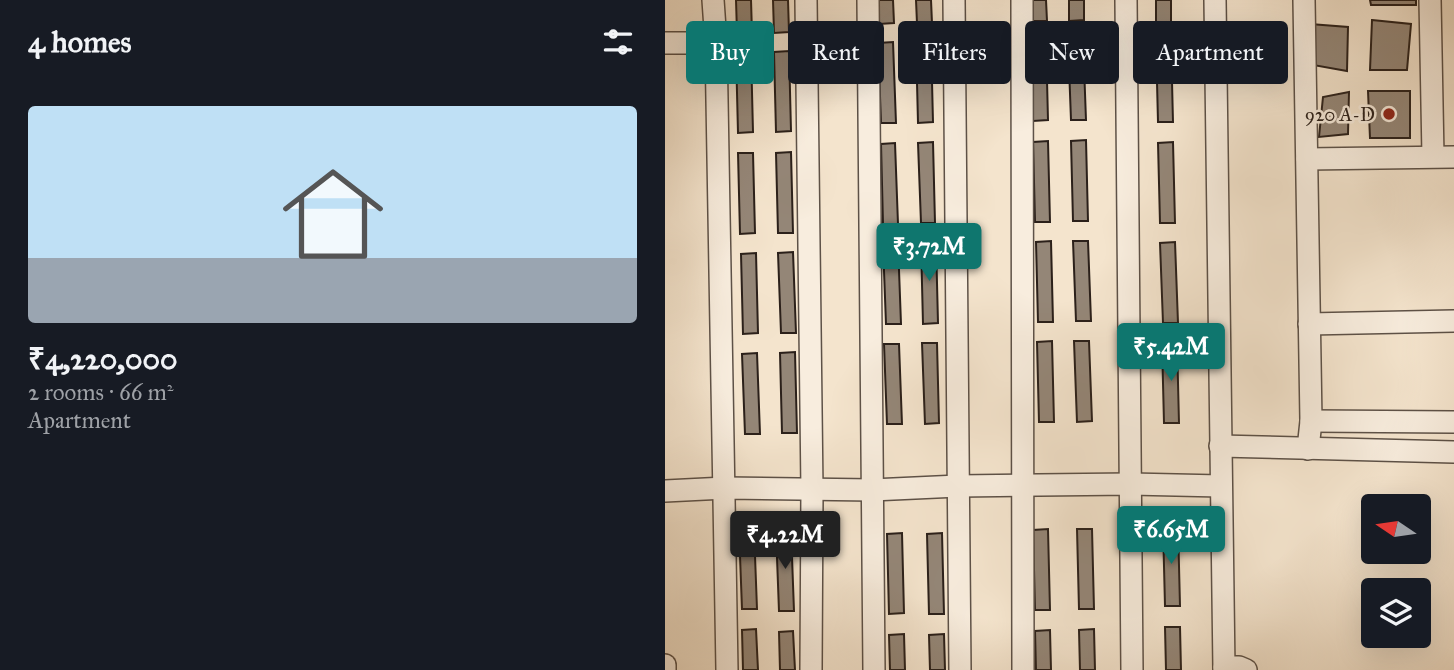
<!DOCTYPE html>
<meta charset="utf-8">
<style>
:root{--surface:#171b24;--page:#242831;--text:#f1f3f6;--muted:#9ea1a6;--accent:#0f766e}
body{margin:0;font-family:"IM FELL Great Primer",serif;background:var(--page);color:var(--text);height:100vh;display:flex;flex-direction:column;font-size:26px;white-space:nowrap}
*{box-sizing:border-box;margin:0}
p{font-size:23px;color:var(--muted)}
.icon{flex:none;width:38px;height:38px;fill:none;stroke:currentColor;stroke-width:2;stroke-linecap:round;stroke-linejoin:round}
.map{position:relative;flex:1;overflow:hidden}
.details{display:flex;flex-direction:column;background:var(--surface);width:665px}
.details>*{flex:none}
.hud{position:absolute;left:21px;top:21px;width:662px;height:63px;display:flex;gap:14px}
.needle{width:46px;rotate:283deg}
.fabs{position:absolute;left:696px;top:494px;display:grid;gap:14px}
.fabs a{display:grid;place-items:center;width:70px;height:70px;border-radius:7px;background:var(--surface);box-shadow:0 7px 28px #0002;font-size:35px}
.price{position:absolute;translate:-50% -60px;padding:0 16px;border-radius:7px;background:var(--accent);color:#fff;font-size:23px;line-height:46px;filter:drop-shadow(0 2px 4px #0008)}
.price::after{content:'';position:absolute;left:50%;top:42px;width:21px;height:16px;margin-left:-10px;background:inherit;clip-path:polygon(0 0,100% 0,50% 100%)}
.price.on{background:#222;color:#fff}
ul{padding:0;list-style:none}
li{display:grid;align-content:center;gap:14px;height:371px;padding:0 28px}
li span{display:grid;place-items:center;height:217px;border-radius:7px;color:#555}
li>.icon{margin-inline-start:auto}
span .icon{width:126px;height:126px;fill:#fffc;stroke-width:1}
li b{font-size:30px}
h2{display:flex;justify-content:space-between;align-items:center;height:84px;padding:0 28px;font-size:30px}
.tag{padding:0 24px;border-radius:7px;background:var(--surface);box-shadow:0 7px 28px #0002;font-size:24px;line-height:63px}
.tag.on{background:var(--accent);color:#fff}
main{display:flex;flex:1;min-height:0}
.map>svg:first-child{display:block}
.building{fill:#948677;stroke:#2b201a;stroke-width:2}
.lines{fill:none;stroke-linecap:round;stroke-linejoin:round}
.minor-casing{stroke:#5d5147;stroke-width:24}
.minor{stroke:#f8edde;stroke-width:21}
.poi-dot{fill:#8f2418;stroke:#f8edde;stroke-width:2.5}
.labels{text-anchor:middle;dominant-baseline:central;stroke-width:5;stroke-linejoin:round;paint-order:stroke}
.poi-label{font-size:19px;fill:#2b201a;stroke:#f8edde;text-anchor:end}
</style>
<main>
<section class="details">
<h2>4 homes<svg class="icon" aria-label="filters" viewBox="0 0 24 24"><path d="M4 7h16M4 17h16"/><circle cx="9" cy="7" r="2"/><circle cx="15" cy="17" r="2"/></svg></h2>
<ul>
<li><span style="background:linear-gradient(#bfe0f5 70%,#9aa5b1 0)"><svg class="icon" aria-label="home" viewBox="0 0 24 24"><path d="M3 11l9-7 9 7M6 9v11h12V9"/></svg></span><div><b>₹4,220,000</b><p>2 rooms · 66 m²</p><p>Apartment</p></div></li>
</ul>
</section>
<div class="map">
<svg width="789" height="670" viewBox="0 0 789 670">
<rect width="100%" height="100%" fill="#f4e4cd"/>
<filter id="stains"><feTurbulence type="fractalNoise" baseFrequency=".00286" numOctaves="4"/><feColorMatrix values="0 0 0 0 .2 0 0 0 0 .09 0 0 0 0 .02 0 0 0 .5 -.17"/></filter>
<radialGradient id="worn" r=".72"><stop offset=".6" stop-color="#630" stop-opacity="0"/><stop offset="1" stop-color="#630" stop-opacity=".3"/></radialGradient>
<g class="building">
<path d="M 71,0 L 86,0 L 87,33 L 72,33 Z"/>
<path d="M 108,0 L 123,0 L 124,32 L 109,33 Z"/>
<path d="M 214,0 L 228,0 L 229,23 L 214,24 Z"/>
<path d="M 251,0 L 266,0 L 267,23 L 252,23 Z"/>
<path d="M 366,0 L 381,0 L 382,21 L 367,21 Z"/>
<path d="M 404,0 L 419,0 L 419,20 L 404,21 Z"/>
<path d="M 491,0 L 506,0 L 506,22 L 491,23 Z"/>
<path d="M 705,0 L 751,0 L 751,5 L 706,5 Z"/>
<path d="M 707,20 L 746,24 L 742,70 L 705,70 Z"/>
<path d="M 645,24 L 683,27 L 682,71 L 648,65 Z"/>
<path d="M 418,39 L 421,120 L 406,120 L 403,40 Z"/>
<path d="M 381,40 L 383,120 L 368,121 L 366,41 Z"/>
<path d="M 266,41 L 268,122 L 253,123 L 251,42 Z"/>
<path d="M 506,41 L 508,122 L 493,122 L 491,42 Z"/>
<path d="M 228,42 L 231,123 L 216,123 L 213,43 Z"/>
<path d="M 124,51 L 126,131 L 111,132 L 109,52 Z"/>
<path d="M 71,52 L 86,52 L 88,132 L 73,133 Z"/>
<path d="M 703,91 L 745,91 L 745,138 L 705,138 Z"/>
<path d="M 684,92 L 683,134 L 654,137 L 658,97 Z"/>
<path d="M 421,140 L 423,221 L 408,221 L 406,141 Z"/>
<path d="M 383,141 L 385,222 L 370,222 L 368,142 Z"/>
<path d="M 268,142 L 270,223 L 256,223 L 253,143 Z"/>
<path d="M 508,142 L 510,223 L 495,223 L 493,143 Z"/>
<path d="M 230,143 L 233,224 L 218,224 L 216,144 Z"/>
<path d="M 126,152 L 128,233 L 113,233 L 111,153 Z"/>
<path d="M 73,153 L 88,153 L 90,233 L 75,234 Z"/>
<path d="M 386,241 L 388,322 L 373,322 L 371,242 Z"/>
<path d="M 408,241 L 423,241 L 426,321 L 411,321 Z"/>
<path d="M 510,242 L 513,323 L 498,323 L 495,243 Z"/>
<path d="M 233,243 L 236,324 L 221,324 L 218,244 Z"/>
<path d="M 256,243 L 271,243 L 273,323 L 258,324 Z"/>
<path d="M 128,252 L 131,333 L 116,333 L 113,253 Z"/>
<path d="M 91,253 L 93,333 L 78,334 L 76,254 Z"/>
<path d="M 387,341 L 389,422 L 374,422 L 372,342 Z"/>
<path d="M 409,341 L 424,341 L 427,421 L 412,422 Z"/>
<path d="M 512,342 L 514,423 L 499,423 L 497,343 Z"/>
<path d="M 257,343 L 272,343 L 274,423 L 260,424 Z"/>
<path d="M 219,344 L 234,344 L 237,424 L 222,424 Z"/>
<path d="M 130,352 L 132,433 L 117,433 L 115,353 Z"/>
<path d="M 92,353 L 95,434 L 80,434 L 77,354 Z"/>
<path d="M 498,526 L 513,526 L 515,606 L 500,606 Z"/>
<path d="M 74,529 L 89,529 L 92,609 L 77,609 Z"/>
<path d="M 383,529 L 385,610 L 370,610 L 368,530 Z"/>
<path d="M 412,529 L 427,529 L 429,609 L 414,609 Z"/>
<path d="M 126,530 L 129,611 L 114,611 L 111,531 Z"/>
<path d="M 237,533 L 239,613 L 224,614 L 222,534 Z"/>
<path d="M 277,533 L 279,614 L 264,614 L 262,534 Z"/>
<path d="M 500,627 L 515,627 L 516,670 L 501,670 Z"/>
<path d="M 91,629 L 93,670 L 78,670 L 77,630 Z"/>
<path d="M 429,629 L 430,670 L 415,670 L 414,630 Z"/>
<path d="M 385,630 L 386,670 L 371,670 L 370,631 Z"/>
<path d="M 128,631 L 130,670 L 115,670 L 114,632 Z"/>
<path d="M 239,634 L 240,670 L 225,670 L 224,635 Z"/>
<path d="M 279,634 L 280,670 L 265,670 L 264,635 Z"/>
</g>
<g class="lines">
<g class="minor-casing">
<g id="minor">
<path d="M 48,0 L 51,43 L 62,670"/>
<path d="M 141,0 L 147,490 L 146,670"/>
<path d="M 203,0 L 209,670"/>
<path d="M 289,0 L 295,670"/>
<path d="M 357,0 L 358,670"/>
<path d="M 461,0 L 467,670"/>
<path d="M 550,0 L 559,670"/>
<path d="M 639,0 L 646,421 L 643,449"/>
<path d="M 765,0 L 768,156"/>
<path d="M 0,43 L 51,43"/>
<path d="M 642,159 L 789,157"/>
<path d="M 644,324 L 789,321"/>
<path d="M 646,421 L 789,422"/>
<path d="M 555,446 L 789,452"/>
<path d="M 0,491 L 60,488 L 207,490 L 293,486 L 466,484 L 556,486"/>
<path d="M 0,665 L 0,670"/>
<path d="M 559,667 L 574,667 L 581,670"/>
</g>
</g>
<use href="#minor" class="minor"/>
</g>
<circle class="poi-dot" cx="724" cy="114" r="7"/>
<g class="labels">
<g class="poi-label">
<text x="710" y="114">920 A-D</text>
</g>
</g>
<rect width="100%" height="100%" filter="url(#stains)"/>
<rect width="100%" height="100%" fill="url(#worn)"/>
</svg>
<div class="fabs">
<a><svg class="needle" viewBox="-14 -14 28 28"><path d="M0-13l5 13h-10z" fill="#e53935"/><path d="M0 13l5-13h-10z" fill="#9ea1a6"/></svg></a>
<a><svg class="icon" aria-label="layers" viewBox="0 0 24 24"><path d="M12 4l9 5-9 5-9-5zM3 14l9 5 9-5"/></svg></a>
</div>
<b class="price" style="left:264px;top:283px">₹3.72M</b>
<b class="price" style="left:506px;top:383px">₹5.42M</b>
<b class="price" style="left:506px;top:566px">₹6.65M</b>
<b class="price on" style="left:120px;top:571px">₹4.22M</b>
<div class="hud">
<a class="tag on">Buy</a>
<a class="tag">Rent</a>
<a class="tag">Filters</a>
<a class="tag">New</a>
<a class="tag">Apartment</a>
</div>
</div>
</main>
